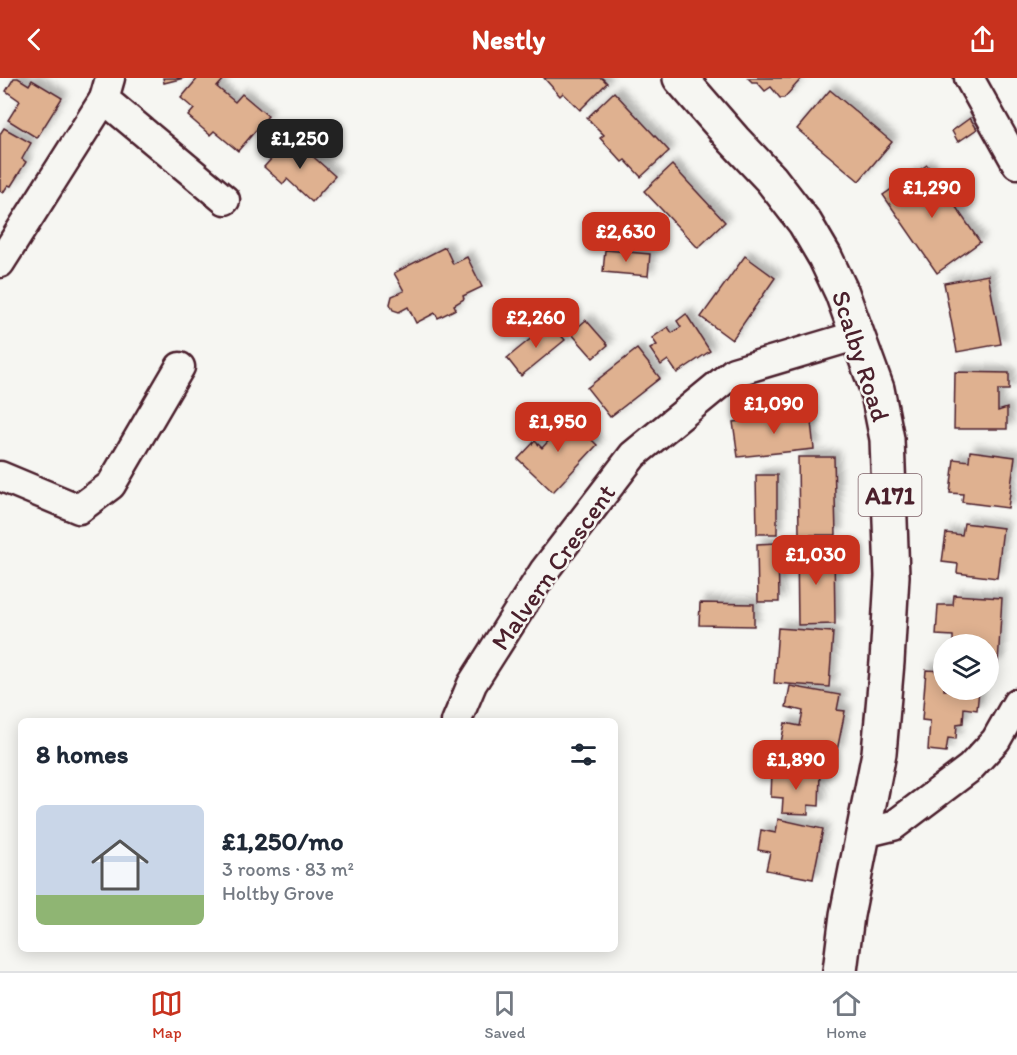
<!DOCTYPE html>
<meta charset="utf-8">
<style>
:root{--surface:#fff;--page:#f6f6f7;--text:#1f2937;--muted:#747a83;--line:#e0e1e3;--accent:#c8321e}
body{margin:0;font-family:Itim,sans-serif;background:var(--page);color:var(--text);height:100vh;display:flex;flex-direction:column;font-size:22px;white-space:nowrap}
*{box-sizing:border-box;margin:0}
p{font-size:20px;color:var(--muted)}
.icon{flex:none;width:33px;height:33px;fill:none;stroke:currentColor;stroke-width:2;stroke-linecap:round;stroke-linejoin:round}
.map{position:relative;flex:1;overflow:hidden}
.sheet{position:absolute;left:18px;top:640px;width:600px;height:234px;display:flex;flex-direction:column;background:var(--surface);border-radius:9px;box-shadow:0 3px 15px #0003}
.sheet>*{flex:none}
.controls{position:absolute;left:933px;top:556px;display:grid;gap:12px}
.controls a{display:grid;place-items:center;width:66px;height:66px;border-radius:50%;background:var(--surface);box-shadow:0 3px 15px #0003;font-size:30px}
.price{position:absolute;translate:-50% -51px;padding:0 14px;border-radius:12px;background:var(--accent);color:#fff;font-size:20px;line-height:39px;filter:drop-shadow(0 2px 3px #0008)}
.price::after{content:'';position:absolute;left:50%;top:36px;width:18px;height:14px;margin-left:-9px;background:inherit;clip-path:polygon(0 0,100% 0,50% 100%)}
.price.active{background:#222;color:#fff}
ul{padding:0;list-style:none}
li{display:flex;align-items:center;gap:18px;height:150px;padding:0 18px}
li+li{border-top:2px solid var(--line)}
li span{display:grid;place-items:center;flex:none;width:168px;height:120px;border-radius:9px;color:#555}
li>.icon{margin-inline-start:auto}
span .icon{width:72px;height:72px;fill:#fffc;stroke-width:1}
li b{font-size:26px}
h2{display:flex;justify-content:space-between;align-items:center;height:72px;padding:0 18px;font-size:26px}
header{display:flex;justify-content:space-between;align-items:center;height:78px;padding:0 18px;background:var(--accent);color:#fff;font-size:27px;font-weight:700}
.dock{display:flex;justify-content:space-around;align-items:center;height:84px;border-top:2px solid var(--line);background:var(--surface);font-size:16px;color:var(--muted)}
.dock a{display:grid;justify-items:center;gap:3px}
.dock .active{color:var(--accent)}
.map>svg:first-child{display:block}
.building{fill:#dfb190;stroke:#4a1f2b;stroke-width:1.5;filter:url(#shadow)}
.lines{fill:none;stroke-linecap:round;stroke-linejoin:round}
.street-casing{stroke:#4a1f2b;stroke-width:33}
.highway-casing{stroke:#4a1f2b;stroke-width:38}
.street{stroke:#f6f6f2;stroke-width:28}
.highway{stroke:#f6f6f2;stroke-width:33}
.labels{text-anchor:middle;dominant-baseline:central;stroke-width:5;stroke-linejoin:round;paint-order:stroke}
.shield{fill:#f6f6f2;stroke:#7e6067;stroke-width:1.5}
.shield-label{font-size:24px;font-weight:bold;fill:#4a1f2b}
.street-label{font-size:26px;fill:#4a1f2b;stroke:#f6f6f2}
</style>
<header><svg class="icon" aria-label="back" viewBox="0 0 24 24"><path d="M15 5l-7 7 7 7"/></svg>Nestly<svg class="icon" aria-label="share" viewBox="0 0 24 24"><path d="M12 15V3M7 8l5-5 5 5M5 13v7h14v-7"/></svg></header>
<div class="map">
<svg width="1017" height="893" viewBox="0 0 1017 893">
<defs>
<filter id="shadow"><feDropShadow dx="5.5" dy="-5.5" stdDeviation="3" flood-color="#0004"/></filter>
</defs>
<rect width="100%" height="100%" fill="#f6f6f2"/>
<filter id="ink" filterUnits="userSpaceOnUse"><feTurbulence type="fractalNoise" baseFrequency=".0167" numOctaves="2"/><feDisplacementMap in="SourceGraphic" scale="12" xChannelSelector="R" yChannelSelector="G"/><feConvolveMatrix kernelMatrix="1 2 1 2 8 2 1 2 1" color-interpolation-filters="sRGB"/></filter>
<g filter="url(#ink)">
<g class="building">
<path d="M 14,0 L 18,0 L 29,7 L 32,2 L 62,20 L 37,60 L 8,42 L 20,23 L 6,13 Z"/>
<path d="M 163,0 L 184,0 L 164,5 Z"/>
<path d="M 198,0 L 225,0 L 217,9 L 235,24 L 242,16 L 268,38 L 238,73 L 214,53 L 210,57 L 188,38 L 194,31 L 181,20 Z"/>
<path d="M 544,0 L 602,0 L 607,5 L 580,32 L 563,15 L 560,18 Z"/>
<path d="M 748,0 L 802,0 L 784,20 L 780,20 L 771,9 L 765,13 L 757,4 L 752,4 Z"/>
<path d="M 830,12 L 892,64 L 859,103 L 797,51 Z"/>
<path d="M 614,14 L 669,73 L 641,99 L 625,82 L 622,84 L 600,60 L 604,57 L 587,40 Z"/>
<path d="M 970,40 L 977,51 L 958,64 L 952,53 Z"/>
<path d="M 4,50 L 31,65 L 22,81 L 26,84 L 11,108 L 8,107 L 3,115 L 0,113 L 0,56 Z"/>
<path d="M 291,59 L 335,98 L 312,124 L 287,101 L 283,106 L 264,89 Z"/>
<path d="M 672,87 L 725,144 L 698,170 L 644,113 Z"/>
<path d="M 927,87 L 980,164 L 937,195 L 883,117 Z"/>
<path d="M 445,169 L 453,186 L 467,179 L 482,209 L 463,218 L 464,221 L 454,227 L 456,231 L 438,240 L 435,235 L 416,245 L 408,229 L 399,234 L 393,232 L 390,226 L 392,218 L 404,213 L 394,195 Z"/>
<path d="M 605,172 L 650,176 L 648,198 L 603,194 Z"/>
<path d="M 745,178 L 775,200 L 732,262 L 701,239 Z"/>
<path d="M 988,197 L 1001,266 L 957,274 L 944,205 Z"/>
<path d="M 686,236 L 710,273 L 677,295 L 668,282 L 661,287 L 650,271 L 657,267 L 652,260 L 668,249 L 672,255 L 681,249 L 677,243 Z"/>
<path d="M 586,242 L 608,267 L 593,280 L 571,255 Z"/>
<path d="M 550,245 L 565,262 L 521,298 L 507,280 Z"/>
<path d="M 637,271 L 660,300 L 610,339 L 587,310 Z"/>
<path d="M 955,294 L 1009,295 L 1009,312 L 998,312 L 998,333 L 1007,330 L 1007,351 L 954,351 Z"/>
<path d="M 810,335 L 814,371 L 738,379 L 733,344 Z"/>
<path d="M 562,337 L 566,337 L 597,367 L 553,414 L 518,381 L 535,363 L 542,370 L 556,355 L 549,350 Z"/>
<path d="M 970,373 L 1015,379 L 1008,430 L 962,424 L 963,416 L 950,415 L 954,381 L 969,383 Z"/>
<path d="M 798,379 L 834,379 L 836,457 L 799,457 Z"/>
<path d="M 756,397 L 777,397 L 777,456 L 757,456 Z"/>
<path d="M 964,445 L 1003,450 L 997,500 L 957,495 L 958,486 L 942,484 L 946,455 L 962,457 Z"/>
<path d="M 778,465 L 779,524 L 758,524 L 757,466 Z"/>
<path d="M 797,469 L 834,469 L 835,546 L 798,547 Z"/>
<path d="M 954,517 L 1002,520 L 998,586 L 988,586 L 988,567 L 953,567 L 953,558 L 936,557 L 938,527 L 953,527 Z"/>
<path d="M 700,525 L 754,526 L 754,548 L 699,547 Z"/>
<path d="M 778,550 L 833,554 L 829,609 L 774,605 Z"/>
<path d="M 926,592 L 944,593 L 944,612 L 979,612 L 977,632 L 964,630 L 963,645 L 957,646 L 956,661 L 948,660 L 946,674 L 928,672 L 930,643 L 922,642 Z"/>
<path d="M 790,608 L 840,617 L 837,632 L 845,633 L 837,673 L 827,672 L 825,683 L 779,674 L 785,645 L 800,648 L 803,633 L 786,629 Z"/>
<path d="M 772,693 L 820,695 L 819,728 L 808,727 L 808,736 L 782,735 L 783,720 L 771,719 Z"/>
<path d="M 778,741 L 823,751 L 813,801 L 766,792 L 770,774 L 758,772 L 761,752 L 776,755 Z"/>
</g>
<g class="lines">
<g class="street-casing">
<g id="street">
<path d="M 969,0 L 1017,86"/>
<path d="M 104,21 L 225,122"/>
<path d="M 0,185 L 104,21 L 110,0"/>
<path d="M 0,398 L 79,431 L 111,407 L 180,289"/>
<path d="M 456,644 L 472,606 L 544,493 L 633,377 L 734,294 L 858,257"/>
<path d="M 864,755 L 893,748 L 970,690 L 996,662 L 1017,625"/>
</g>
</g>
<g class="highway-casing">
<path id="highway" d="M 680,0 L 734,62 L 771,101 L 805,145 L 825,179 L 842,215 L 877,311 L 887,361 L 892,498 L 887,584 L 879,675 L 847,837 L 840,893"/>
</g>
<use href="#street" class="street"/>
<use href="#highway" class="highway"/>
</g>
</g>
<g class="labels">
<rect class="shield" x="858.5" y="396" width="63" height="42" rx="4.5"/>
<g class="shield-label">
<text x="890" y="417">A171</text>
</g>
<g class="street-label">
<text transform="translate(861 278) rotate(72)">Scalby Road</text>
<text transform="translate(553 489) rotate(-55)">Malvern Crescent</text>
</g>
</g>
</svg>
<div class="controls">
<a><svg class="icon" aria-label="layers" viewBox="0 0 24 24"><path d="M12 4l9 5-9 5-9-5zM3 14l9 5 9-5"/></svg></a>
</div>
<b class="price active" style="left:300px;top:92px">£1,250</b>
<b class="price" style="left:932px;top:141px">£1,290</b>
<b class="price" style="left:626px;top:185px">£2,630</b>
<b class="price" style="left:536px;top:271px">£2,260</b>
<b class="price" style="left:774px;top:357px">£1,090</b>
<b class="price" style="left:558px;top:375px">£1,950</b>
<b class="price" style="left:816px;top:508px">£1,030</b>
<b class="price" style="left:796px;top:713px">£1,890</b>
<section class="sheet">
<h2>8 homes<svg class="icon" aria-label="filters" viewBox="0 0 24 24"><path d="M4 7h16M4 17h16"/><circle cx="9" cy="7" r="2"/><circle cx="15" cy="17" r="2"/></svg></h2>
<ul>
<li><span style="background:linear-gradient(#c9d6e8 75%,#8fb573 0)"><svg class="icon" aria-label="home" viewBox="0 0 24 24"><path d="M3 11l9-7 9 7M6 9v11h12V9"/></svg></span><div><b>£1,250/mo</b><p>3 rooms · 83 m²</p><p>Holtby Grove</p></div></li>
</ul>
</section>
</div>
<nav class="dock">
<a class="active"><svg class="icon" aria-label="map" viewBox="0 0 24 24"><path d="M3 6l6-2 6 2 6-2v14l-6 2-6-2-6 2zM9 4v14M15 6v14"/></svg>Map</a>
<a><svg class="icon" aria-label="saved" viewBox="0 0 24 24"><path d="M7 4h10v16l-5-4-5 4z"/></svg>Saved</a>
<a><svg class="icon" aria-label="home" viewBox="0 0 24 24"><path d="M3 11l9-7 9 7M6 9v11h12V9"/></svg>Home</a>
</nav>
